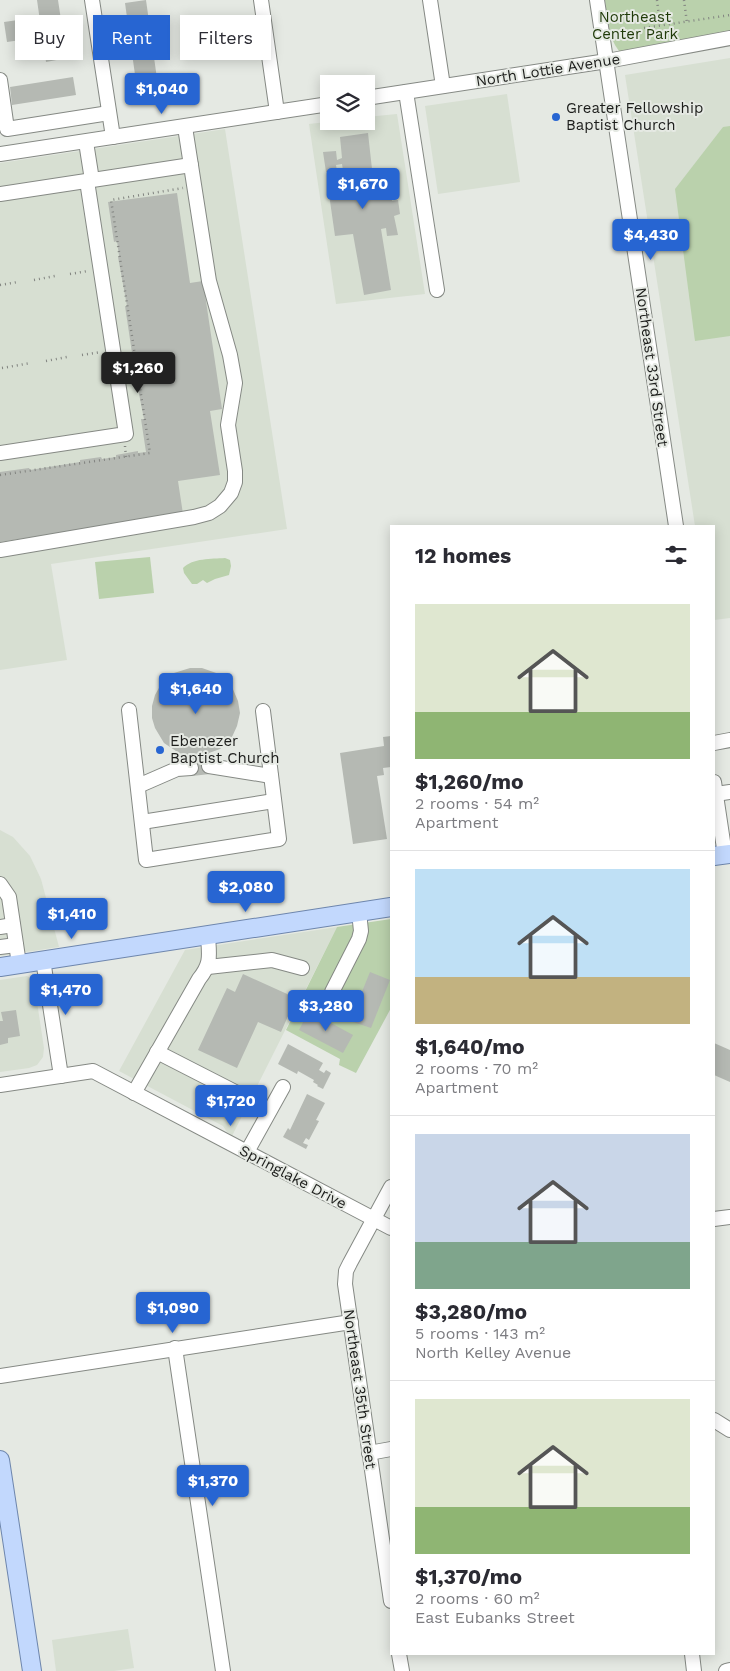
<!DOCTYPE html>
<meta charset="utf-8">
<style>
:root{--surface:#fff;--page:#f7f7f7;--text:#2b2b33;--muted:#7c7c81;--line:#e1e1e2;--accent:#2765d2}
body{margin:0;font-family:"Work Sans",sans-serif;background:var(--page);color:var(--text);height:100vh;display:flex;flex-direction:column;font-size:19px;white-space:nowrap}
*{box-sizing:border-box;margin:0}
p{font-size:16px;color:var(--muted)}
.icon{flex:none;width:28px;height:28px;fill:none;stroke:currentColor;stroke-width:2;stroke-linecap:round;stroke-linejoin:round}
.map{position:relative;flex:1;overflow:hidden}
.panel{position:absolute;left:390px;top:525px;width:325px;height:1130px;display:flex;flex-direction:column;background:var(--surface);border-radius:0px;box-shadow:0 2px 12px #0003}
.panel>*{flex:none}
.guide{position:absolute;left:15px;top:15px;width:300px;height:45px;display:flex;gap:10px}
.tools{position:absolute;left:320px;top:75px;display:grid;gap:10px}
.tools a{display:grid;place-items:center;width:55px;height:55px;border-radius:0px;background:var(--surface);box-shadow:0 2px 12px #0003;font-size:25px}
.price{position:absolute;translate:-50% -42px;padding:0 11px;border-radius:5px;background:var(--accent);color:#fff;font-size:16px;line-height:32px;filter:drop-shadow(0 1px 2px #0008)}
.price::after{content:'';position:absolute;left:50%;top:30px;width:15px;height:11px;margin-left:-8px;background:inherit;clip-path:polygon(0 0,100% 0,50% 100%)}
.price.active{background:#222;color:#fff}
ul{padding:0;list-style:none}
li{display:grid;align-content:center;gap:10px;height:265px;padding:0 25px}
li+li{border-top:1px solid var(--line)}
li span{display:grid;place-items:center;height:155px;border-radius:0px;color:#555}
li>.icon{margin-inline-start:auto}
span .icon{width:90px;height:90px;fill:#fffc;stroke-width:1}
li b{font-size:21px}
h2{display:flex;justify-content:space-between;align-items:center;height:60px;padding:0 25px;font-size:21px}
.pill{padding:0 18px;border-radius:0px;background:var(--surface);box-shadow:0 2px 12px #0003;font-size:18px;line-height:45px}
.pill.active{background:var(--accent);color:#fff}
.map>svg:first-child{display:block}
.built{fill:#d7dfd2}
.green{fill:#bad1ac}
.building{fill:#b5b9b3}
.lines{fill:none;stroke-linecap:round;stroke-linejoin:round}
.minor-casing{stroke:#858984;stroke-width:16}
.major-casing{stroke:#6e86ad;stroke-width:20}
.path{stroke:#828480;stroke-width:2.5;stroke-dasharray:1 4;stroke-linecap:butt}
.minor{stroke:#fff;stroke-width:14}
.major{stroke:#c2d8fd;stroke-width:18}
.poi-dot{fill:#2765d2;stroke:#e5e9e3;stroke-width:2}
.labels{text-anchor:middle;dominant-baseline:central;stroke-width:4;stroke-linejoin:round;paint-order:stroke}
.park-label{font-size:15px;fill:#1f3a08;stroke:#e5e9e3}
.street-label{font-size:15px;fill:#1c1d1b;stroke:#e5e9e3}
.poi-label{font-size:15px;fill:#1c1d1b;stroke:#e5e9e3;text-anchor:start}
</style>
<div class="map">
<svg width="730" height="1671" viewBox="0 0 730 1671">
<rect width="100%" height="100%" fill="#e5e9e3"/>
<g class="built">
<path d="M 730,58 L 730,618 L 714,620 L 714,526 L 695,526 L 625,75 Z"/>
<path d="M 507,94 L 520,182 L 438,194 L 425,106 Z"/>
<path d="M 397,114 L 425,294 L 336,304 L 309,124 L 335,121 L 366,121 L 366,117 Z"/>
<path d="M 225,129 L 287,529 L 51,564 L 67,660 L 0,670 L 0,163 Z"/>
<path d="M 0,830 L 13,837 L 30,856 L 41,879 L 59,947 L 0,956 Z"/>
<path d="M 337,927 L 232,1136 L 227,1132 L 223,1126 L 119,1071 L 185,950 Z"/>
<path d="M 27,976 L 32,979 L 35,989 L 44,1048 L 43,1057 L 37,1065 L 29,1068 L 0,1072 L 0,980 Z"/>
<path d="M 128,1629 L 134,1668 L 114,1671 L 56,1671 L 52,1640 Z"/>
</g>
<g class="green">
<path d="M 605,0 L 730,0 L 730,34 L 626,52 L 619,51 C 608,37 607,18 605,0 Z"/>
<path d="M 730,126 L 730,336 L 695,341 L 675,189 L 723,127 Z"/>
<path d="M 150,557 L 154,593 L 99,599 L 95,562 Z"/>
<path d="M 225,558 L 230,560 L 231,566 L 229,575 L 215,579 L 207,583 L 203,580 L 197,584 L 192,584 L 184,573 L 183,568 C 193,558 211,559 225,558 Z"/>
<path d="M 391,919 L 391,1008 L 356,1073 L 339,1065 L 340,1059 L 286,1030 L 337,927 Z"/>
</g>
<g class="building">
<path d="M 37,0 L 58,0 L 61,20 L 48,22 L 50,34 L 63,32 L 67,58 L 46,62 L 43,37 L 39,38 L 36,22 L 40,21 Z"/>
<path d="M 146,0 L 158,86 L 137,89 L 125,3 Z"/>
<path d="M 25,19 L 28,39 L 7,42 L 4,22 Z"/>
<path d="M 73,77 L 76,95 L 12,105 L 10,87 Z"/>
<path d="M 368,133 L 375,196 L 380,195 L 379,188 L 390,186 L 392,201 L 398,200 L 400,214 L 394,216 L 398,235 L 387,236 L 386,228 L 381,229 L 391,290 L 364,295 L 353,234 L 335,236 L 328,187 L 345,183 L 342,164 L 336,165 L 337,171 L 326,172 L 323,152 L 336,151 L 337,160 L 342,158 L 340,137 Z"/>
<path d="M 177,193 L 190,283 L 203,281 L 222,409 L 210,411 L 220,475 L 178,481 L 183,514 L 0,542 L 0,472 L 29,468 L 30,470 L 80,462 L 80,460 L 101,457 L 102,459 L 116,457 L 116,455 L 138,451 L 138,453 L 146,452 L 141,419 L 144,419 L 137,384 L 139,384 L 137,372 L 135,373 L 125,306 L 127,306 L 118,257 L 119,256 L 117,241 L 114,242 L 108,202 Z"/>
<path d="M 190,668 L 202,668 L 219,674 L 232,687 L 238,701 L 240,713 L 237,726 L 232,737 L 220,749 L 209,753 L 210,774 L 192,776 L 191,756 L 179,753 L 164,743 L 155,728 L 152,718 L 152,706 L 155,695 L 160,686 L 174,673 Z"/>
<path d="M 391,736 L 391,767 L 383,768 L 384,775 L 377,776 L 387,839 L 353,844 L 340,753 L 384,746 L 383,737 Z"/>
<path d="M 370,972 L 390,980 L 371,1028 L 350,1021 Z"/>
<path d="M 243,974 L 296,998 L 281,1032 L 258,1022 L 237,1068 L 198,1050 L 227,988 L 235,992 Z"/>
<path d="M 16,1010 L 20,1036 L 8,1038 L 8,1043 L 0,1045 L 0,1021 L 3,1021 L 1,1012 Z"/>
<path d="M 309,1011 L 353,1035 L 343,1053 L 299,1030 Z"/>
<path d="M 714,1043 L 730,1050 L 730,1082 L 714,1075 Z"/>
<path d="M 288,1044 L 323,1063 L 319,1070 L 324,1073 L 326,1070 L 331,1073 L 323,1089 L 317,1086 L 318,1085 L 313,1082 L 314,1080 L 298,1071 L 297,1074 L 278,1064 Z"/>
<path d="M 307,1094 L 325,1103 L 316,1120 L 319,1121 L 309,1140 L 306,1138 L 303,1143 L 308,1145 L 306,1149 L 283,1137 L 288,1128 L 290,1130 Z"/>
</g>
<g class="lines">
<g class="minor-casing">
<g id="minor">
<path d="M 92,0 L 113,137"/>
<path d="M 261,0 L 277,112"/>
<path d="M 430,0 L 443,86"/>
<path d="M 597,0 L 676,526"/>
<path d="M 0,80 L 7,129 L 109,113"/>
<path d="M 406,92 L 437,290"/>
<path d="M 366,98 L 607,61 L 730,38"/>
<path d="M 86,142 L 92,180"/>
<path d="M 0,154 L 329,104"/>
<path d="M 0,194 L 191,165"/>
<path d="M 0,453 L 126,434 L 87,181"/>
<path d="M 0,550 L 194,517 L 209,513 L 220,506 L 231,493 L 235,482 L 235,471 L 228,425 L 235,383 L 230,355 L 209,281 L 185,127"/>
<path d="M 129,710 L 146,860 L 279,839 L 263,711"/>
<path d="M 714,743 L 730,740"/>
<path d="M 209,766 L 271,776"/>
<path d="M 714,782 L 725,855"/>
<path d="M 138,786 L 177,769 L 191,768"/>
<path d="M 716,794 L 730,792"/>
<path d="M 142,822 L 274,801"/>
<path d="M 0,884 L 9,897 L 19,964"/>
<path d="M 0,927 L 13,925"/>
<path d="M 0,947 L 16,945"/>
<path d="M 43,960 L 61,1076"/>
<path d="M 208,967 L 272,960 L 302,968"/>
<path d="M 332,992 L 359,939 L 361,931 L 359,912"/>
<path d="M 157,1052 L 243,1096"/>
<path d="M 0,1085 L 93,1071 L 391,1228"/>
<path d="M 134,1093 L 199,979 C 212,963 209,955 208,936"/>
<path d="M 247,1152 L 283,1087"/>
<path d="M 391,1187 L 350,1263 L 346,1271 L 345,1284 L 391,1601"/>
<path d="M 714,1219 L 730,1217"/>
<path d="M 175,1348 L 223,1671"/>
<path d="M 0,1376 L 351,1322"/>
<path d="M 714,1420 L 730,1430"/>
<path d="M 369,1453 L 391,1449"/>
<path d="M 399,1654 L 402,1671"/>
<path d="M 692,1654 L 694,1671"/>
<path d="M 726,1671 L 730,1670"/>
</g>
</g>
<g class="major-casing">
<g id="major">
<path d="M 714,856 L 730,854"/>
<path d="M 0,967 L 391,907"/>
<path d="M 0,1460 L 32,1671"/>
</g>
</g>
<g class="path">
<path d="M 657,0 L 660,25"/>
<path d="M 684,0 L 687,23"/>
<path d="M 644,28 L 730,15"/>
<path d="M 70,274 L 88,271"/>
<path d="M 34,280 L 55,276"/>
<path d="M 0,285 L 18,282"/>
<path d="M 82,355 L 101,352"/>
<path d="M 46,361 L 67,357"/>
<path d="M 2,368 L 31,363"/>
<path d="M 125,446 L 126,457"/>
<path d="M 0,475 L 150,453 L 111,200 L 183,188"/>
</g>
<use href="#minor" class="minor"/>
<use href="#major" class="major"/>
</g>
<g class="poi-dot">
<circle cx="556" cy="117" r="5"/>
<circle cx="160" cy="750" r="5"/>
</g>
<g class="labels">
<g class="park-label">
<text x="635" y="17">Northeast<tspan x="635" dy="17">Center Park</tspan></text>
</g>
<g class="street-label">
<text transform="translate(548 70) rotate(-9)">North Lottie Avenue</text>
<text transform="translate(652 367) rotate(82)">Northeast 33rd Street</text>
<text transform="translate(293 1177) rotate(28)">Springlake Drive</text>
<text transform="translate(360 1389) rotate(82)">Northeast 35th Street</text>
</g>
<g class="poi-label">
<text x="566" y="108">Greater Fellowship<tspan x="566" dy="17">Baptist Church</tspan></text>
<text x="170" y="741">Ebenezer<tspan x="170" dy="17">Baptist Church</tspan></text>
</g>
</g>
</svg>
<div class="tools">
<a><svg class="icon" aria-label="layers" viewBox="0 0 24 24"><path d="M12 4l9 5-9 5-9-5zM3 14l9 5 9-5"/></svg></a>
</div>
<b class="price" style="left:162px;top:115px">$1,040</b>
<b class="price" style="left:363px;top:210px">$1,670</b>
<b class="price" style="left:651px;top:261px">$4,430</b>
<b class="price active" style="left:138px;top:394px">$1,260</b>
<b class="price" style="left:196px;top:715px">$1,640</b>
<b class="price" style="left:246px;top:913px">$2,080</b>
<b class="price" style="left:72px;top:940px">$1,410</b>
<b class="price" style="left:66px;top:1016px">$1,470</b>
<b class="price" style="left:326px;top:1032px">$3,280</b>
<b class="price" style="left:231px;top:1127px">$1,720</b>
<b class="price" style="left:173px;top:1334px">$1,090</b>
<b class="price" style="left:213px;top:1507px">$1,370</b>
<div class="guide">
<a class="pill">Buy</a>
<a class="pill active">Rent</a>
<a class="pill">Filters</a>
</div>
<section class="panel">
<h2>12 homes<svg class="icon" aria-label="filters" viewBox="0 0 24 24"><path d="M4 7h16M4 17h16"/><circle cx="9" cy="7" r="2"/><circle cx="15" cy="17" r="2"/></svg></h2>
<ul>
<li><span style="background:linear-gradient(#dfe7d0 70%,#8fb573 0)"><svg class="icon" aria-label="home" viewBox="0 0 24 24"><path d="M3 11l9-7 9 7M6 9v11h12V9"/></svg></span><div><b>$1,260/mo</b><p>2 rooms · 54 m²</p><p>Apartment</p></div></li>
<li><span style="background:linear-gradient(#bfe0f5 70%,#c2b280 0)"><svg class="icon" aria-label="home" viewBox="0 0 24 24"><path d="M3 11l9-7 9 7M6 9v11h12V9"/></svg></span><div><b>$1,640/mo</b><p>2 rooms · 70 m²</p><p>Apartment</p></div></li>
<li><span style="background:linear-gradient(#c9d6e8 70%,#7fa58c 0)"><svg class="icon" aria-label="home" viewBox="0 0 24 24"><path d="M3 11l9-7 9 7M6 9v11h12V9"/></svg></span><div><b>$3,280/mo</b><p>5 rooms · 143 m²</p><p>North Kelley Avenue</p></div></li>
<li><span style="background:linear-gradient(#dfe7d0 70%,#8fb573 0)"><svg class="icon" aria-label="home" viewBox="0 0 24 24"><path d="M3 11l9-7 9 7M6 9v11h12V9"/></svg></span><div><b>$1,370/mo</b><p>2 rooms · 60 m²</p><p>East Eubanks Street</p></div></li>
</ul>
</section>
</div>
